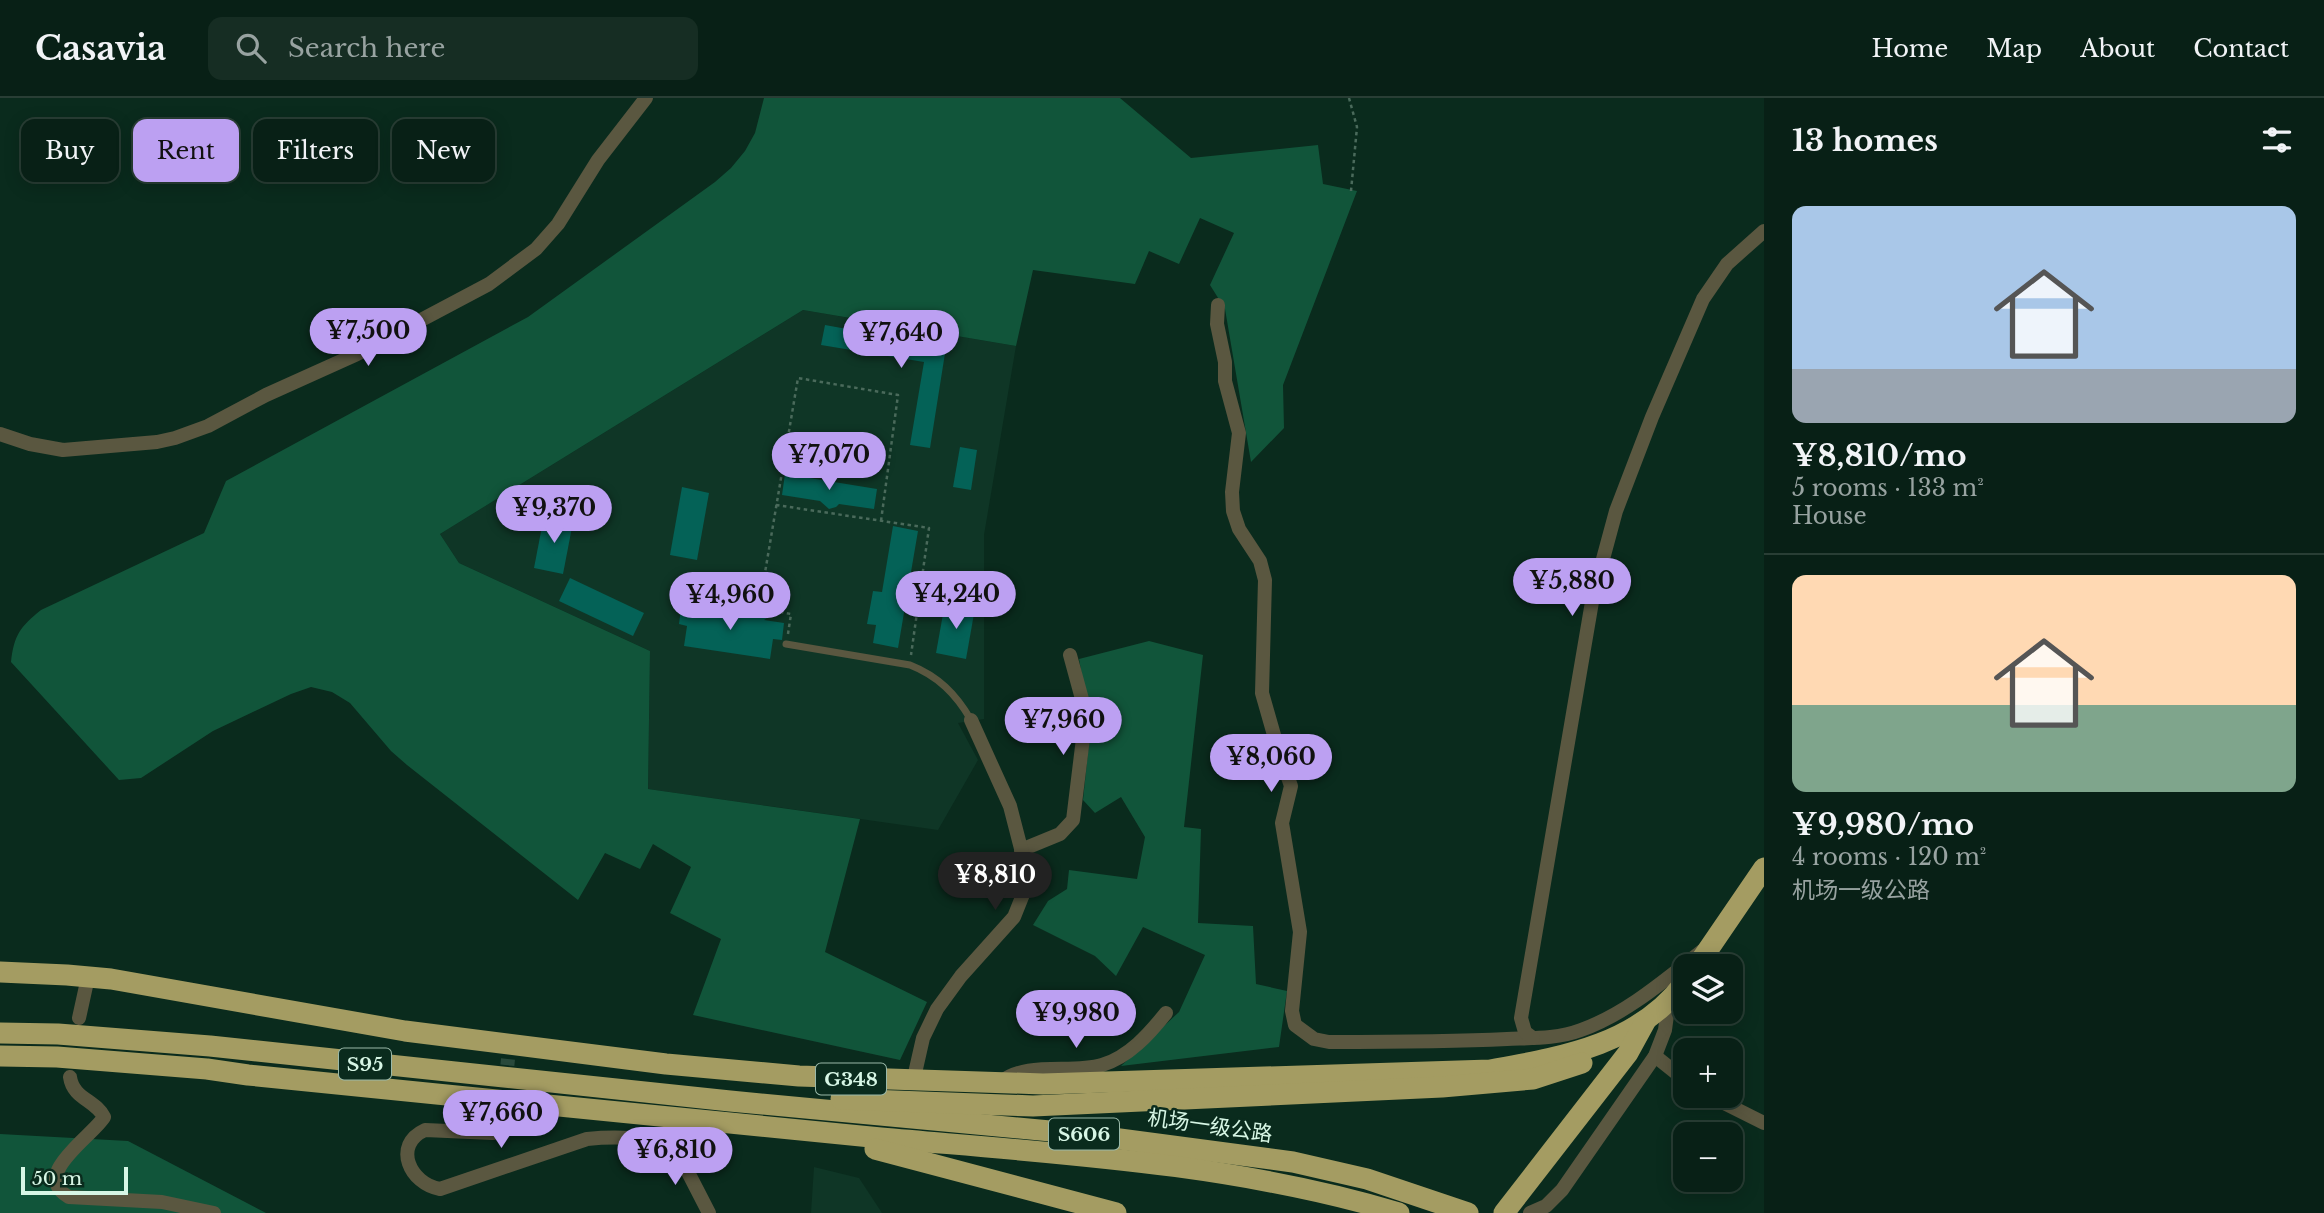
<!DOCTYPE html>
<meta charset="utf-8">
<style>
:root{--surface:#082016;--page:#162d23;--text:#f1f3f6;--muted:#98a3a1;--line:#293e35;--accent:#bca0f2}
body{margin:0;font-family:"Libre Baskerville","Noto Sans SC",serif;background:var(--page);color:var(--text);height:100vh;display:flex;flex-direction:column;font-size:26px;white-space:nowrap}
*{box-sizing:border-box;margin:0}
p{font-size:23px;color:var(--muted)}
.icon{flex:none;width:38px;height:38px;fill:none;stroke:currentColor;stroke-width:2;stroke-linecap:round;stroke-linejoin:round}
.map{position:relative;flex:1;overflow:hidden}
.panel{display:flex;flex-direction:column;background:var(--surface);width:560px}
.panel>*{flex:none}
.banner{position:absolute;left:21px;top:21px;width:665px;height:63px;display:flex;gap:14px}
.fabs{position:absolute;left:1673px;top:856px;display:grid;gap:14px}
.fabs a{display:grid;place-items:center;width:70px;height:70px;border-radius:14px;background:var(--surface);box-shadow:0 4px 18px #0003,0 0 0 2px var(--line);font-size:35px}
.scale{position:absolute;left:21px;bottom:18px;width:107px;box-sizing:border-box;padding-left:7px;border:4px solid #d7f6e5;border-top:0;font-size:19px;line-height:24px;white-space:nowrap;color:#d7f6e5;-webkit-text-stroke:5px #0a2b1d;paint-order:stroke}
.price{position:absolute;translate:-50% -60px;padding:0 16px;border-radius:24px;background:var(--accent);color:#111;font-size:23px;line-height:46px;filter:drop-shadow(0 2px 4px #0008)}
.price::after{content:'';position:absolute;left:50%;top:42px;width:21px;height:16px;margin-left:-10px;background:inherit;clip-path:polygon(0 0,100% 0,50% 100%)}
.price.selected{background:#222;color:#fff}
ul{padding:0;list-style:none}
li{display:grid;align-content:center;gap:14px;height:371px;padding:0 28px}
li+li{border-top:2px solid var(--line)}
li span{display:grid;place-items:center;height:217px;border-radius:14px;color:#555}
li>.icon{margin-inline-start:auto}
span .icon{width:126px;height:126px;fill:#fffc;stroke-width:1}
li b{font-size:30px}
h2{display:flex;justify-content:space-between;align-items:center;height:84px;padding:0 28px;font-size:30px}
.tag{padding:0 24px;border-radius:14px;background:var(--surface);box-shadow:0 4px 18px #0003,0 0 0 2px var(--line);font-size:24px;line-height:63px}
.tag.selected{background:var(--accent);color:#111}
header{display:flex;align-items:center;gap:42px;box-sizing:border-box;height:98px;padding:0 35px;background:var(--surface);border-bottom:2px solid var(--line)}
header strong{font-size:33px}
nav{display:flex;gap:38px;margin-inline-start:auto;font-size:24px}
.search{width:490px;height:63px;background:var(--page);display:flex;align-items:center;gap:18px;box-sizing:border-box;padding:0 24px;border-radius:14px;color:var(--muted);font-size:26px}
main{display:flex;flex:1;min-height:0}
.map>svg:first-child{display:block}
.built{fill:#0f3626}
.green{fill:#11553a}
.building{fill:#046257}
.lines{fill:none;stroke-linecap:round;stroke-linejoin:round}
.street-tunnel{stroke:#29493b;stroke-width:14;stroke-dasharray:14 7;stroke-linecap:butt}
.path{stroke:#4a6a5b;stroke-width:2.5;stroke-dasharray:3.5 3.5;stroke-linecap:butt}
.lane{stroke:#5a5740;stroke-width:7}
.street{stroke:#5a5740;stroke-width:14}
.highway{stroke:#a49c62;stroke-width:21}
.labels{text-anchor:middle;dominant-baseline:central;stroke-width:5;stroke-linejoin:round;paint-order:stroke}
.shield{fill:#0a2b1d;stroke:#9ab9a9;stroke-width:2}
.shield-label{font-size:19px;font-weight:bold;fill:#d7f6e5}
.street-label{font-size:21px;fill:#d7f6e5;stroke:#0a2b1d}
</style>
<header>
<strong>Casavia</strong>
<div class="search"><svg class="icon" aria-label="search" viewBox="0 0 24 24"><circle cx="10" cy="10" r="6"/><path d="M15 15l6 6"/></svg>Search here</div>
<nav><a>Home</a><a>Map</a><a>About</a><a>Contact</a></nav>
</header>
<main>
<div class="map">
<svg width="1764" height="1115" viewBox="0 0 1764 1115">
<rect width="100%" height="100%" fill="#0a2b1d"/>
<g class="built">
<path d="M 803,212 L 1016,248 L 984,437 L 984,621 L 958,625 L 978,662 L 938,732 L 648,691 L 650,553 L 459,465 L 440,436 Z"/>
<path d="M 814,1069 L 859,1080 L 882,1115 L 811,1115 Z"/>
</g>
<g class="green">
<path d="M 764,0 L 1120,0 L 1191,60 L 1318,47 L 1323,86 L 1357,93 L 1283,287 L 1284,330 L 1251,364 L 1225,211 L 1210,187 L 1234,135 L 1200,120 L 1179,166 L 1149,153 L 1135,186 L 1033,172 L 1016,248 L 803,212 L 440,436 L 459,465 L 650,553 L 648,691 L 860,721 L 825,854 L 927,904 L 900,962 L 693,917 L 721,841 L 670,815 L 691,769 L 653,746 L 640,771 L 605,755 L 578,802 L 407,667 L 391,653 L 350,605 L 332,594 L 311,589 L 291,596 L 213,633 L 141,680 L 119,682 L 11,564 C 14,537 20,529 41,512 L 204,435 L 226,383 L 528,219 L 715,84 L 731,70 L 745,53 L 755,35 Z"/>
<path d="M 1149,543 L 1203,557 L 1184,729 L 1201,731 L 1198,825 L 1253,828 L 1256,886 L 1287,893 L 1279,949 L 1121,968 L 1179,914 L 1205,857 L 1143,829 L 1116,878 L 1095,858 L 1033,827 L 1048,803 L 1067,791 L 1069,772 L 1137,781 L 1145,739 L 1121,699 L 1095,715 L 1083,702 L 1091,626 L 1079,561 Z"/>
<path d="M 0,1036 L 128,1043 L 266,1115 L 0,1115 Z"/>
</g>
<g class="building">
<path d="M 825,227 L 946,249 L 930,350 L 910,347 L 924,264 L 821,247 Z"/>
<path d="M 960,349 L 977,352 L 971,392 L 953,389 Z"/>
<path d="M 785,376 L 877,391 L 874,411 L 839,406 L 836,409 L 829,411 L 820,403 L 782,397 Z"/>
<path d="M 682,389 L 709,395 L 697,462 L 670,457 Z"/>
<path d="M 544,418 L 573,424 L 563,476 L 534,470 Z"/>
<path d="M 893,428 L 918,433 L 898,550 L 873,545 L 876,527 L 867,526 L 873,493 L 882,494 Z"/>
<path d="M 570,480 L 644,515 L 633,538 L 559,503 Z"/>
<path d="M 945,505 L 975,510 L 966,561 L 936,555 Z"/>
<path d="M 681,510 L 704,513 L 707,511 L 767,520 L 764,522 L 784,525 L 782,542 L 773,541 L 770,561 L 684,548 L 687,528 L 679,526 Z"/>
</g>
<g class="lines">
<path class="street-tunnel" d="M 501,1030 L 508,961"/>
<g class="path">
<path d="M 1349,0 L 1357,29 L 1351,93"/>
<path d="M 776,407 L 929,430 L 911,557"/>
<path d="M 788,536 L 791,516 L 759,510 L 798,280 L 898,297 L 881,423"/>
</g>
<path class="lane" d="M 786,546 L 910,567 C 938,578 956,596 971,622"/>
<g class="street">
<path d="M 1218,207 L 1217,226 L 1225,264 L 1225,283 L 1239,335 L 1232,394 L 1233,413 L 1239,431 L 1260,463 L 1265,482 L 1262,595 L 1278,651 L 1291,688 L 1282,725 L 1300,834 L 1292,913 L 1295,927 L 1314,941 L 1329,944 C 1388,944 1447,944 1507,941 C 1532,940 1557,941 1581,932 C 1626,916 1665,882 1702,853"/>
<path d="M 0,336 L 30,346 L 63,352 L 157,344 L 175,340 L 208,328 L 266,297 L 357,256 L 489,186 L 536,151 L 558,126 L 598,62 L 646,0"/>
<path d="M 1021,752 L 1060,736 L 1073,722 L 1085,624 L 1082,601 L 1070,557"/>
<path d="M 79,920 L 88,879"/>
<path d="M 1533,940 L 1525,934 L 1521,920 L 1593,498 L 1616,413 L 1652,319 L 1703,201 L 1727,166 L 1764,133"/>
<path d="M 1655,958 L 1685,982"/>
<path d="M 70,979 C 73,1001 96,1002 104,1019 C 93,1038 29,1077 69,1099 L 162,1104 L 214,1115"/>
<path d="M 913,984 L 923,940 L 937,911 L 961,878 L 1014,819 L 1026,789 L 1025,766 L 1010,708 L 971,622"/>
<path d="M 1001,984 C 1026,963 1072,976 1102,967 C 1129,959 1149,936 1166,915"/>
<path d="M 1710,998 L 1764,1025"/>
<path d="M 501,1030 L 493,1035 L 425,1032 C 392,1047 410,1086 440,1091 L 587,1041 C 618,1038 644,1039 674,1047 L 709,1115"/>
<path d="M 1530,1115 L 1546,1108 L 1562,1092 L 1655,958 L 1665,932 L 1669,902"/>
</g>
<g class="highway">
<path d="M 1697,868 L 1764,770"/>
<path d="M 0,874 L 67,877 L 111,881 L 405,933 L 666,966 L 799,978 L 1043,986 L 1490,972 C 1562,959 1638,947 1685,884"/>
<path d="M 0,935 L 58,936 L 210,948 L 730,1003 L 1082,1036 L 1293,1064 L 1367,1081 L 1468,1115"/>
<path d="M 0,958 L 57,959 L 207,971 L 248,977 C 459,998 670,1020 881,1040 C 1051,1055 1235,1065 1399,1115"/>
<path d="M 841,1001 L 1033,1008 L 1442,989 L 1533,981 L 1582,965"/>
<path d="M 875,1051 L 1116,1115"/>
<path d="M 1504,1115 L 1628,955 L 1645,924"/>
</g>
</g>
<g class="labels">
<g class="shield">
<rect x="339" y="950.5" width="52" height="31" rx="5"/>
<rect x="816" y="965.5" width="70" height="31" rx="5"/>
<rect x="1049" y="1020.5" width="70" height="31" rx="5"/>
</g>
<g class="shield-label">
<text x="365" y="966">S95</text>
<text x="851" y="981">G348</text>
<text x="1084" y="1036">S606</text>
</g>
<g class="street-label">
<text transform="translate(1210 1028) rotate(8)">机场一级公路</text>
</g>
</g>
</svg>
<div class="fabs">
<a><svg class="icon" aria-label="layers" viewBox="0 0 24 24"><path d="M12 4l9 5-9 5-9-5zM3 14l9 5 9-5"/></svg></a>
<a>+</a>
<a>−</a>
</div>
<div class="scale">50 m</div>
<b class="price" style="left:368px;top:270px">¥7,500</b>
<b class="price" style="left:901px;top:272px">¥7,640</b>
<b class="price" style="left:829px;top:394px">¥7,070</b>
<b class="price" style="left:554px;top:447px">¥9,370</b>
<b class="price" style="left:1572px;top:520px">¥5,880</b>
<b class="price" style="left:956px;top:533px">¥4,240</b>
<b class="price" style="left:730px;top:534px">¥4,960</b>
<b class="price" style="left:1063px;top:659px">¥7,960</b>
<b class="price" style="left:1271px;top:696px">¥8,060</b>
<b class="price selected" style="left:995px;top:814px">¥8,810</b>
<b class="price" style="left:1076px;top:952px">¥9,980</b>
<b class="price" style="left:501px;top:1052px">¥7,660</b>
<b class="price" style="left:675px;top:1089px">¥6,810</b>
<div class="banner">
<a class="tag">Buy</a>
<a class="tag selected">Rent</a>
<a class="tag">Filters</a>
<a class="tag">New</a>
</div>
</div>
<section class="panel">
<h2>13 homes<svg class="icon" aria-label="filters" viewBox="0 0 24 24"><path d="M4 7h16M4 17h16"/><circle cx="9" cy="7" r="2"/><circle cx="15" cy="17" r="2"/></svg></h2>
<ul>
<li><span style="background:linear-gradient(#a9c7e8 75%,#9aa5b1 0)"><svg class="icon" aria-label="home" viewBox="0 0 24 24"><path d="M3 11l9-7 9 7M6 9v11h12V9"/></svg></span><div><b>¥8,810/mo</b><p>5 rooms · 133 m²</p><p>House</p></div></li>
<li><span style="background:linear-gradient(#ffd9b3 60%,#7fa58c 0)"><svg class="icon" aria-label="home" viewBox="0 0 24 24"><path d="M3 11l9-7 9 7M6 9v11h12V9"/></svg></span><div><b>¥9,980/mo</b><p>4 rooms · 120 m²</p><p>机场一级公路</p></div></li>
</ul>
</section>
</main>
